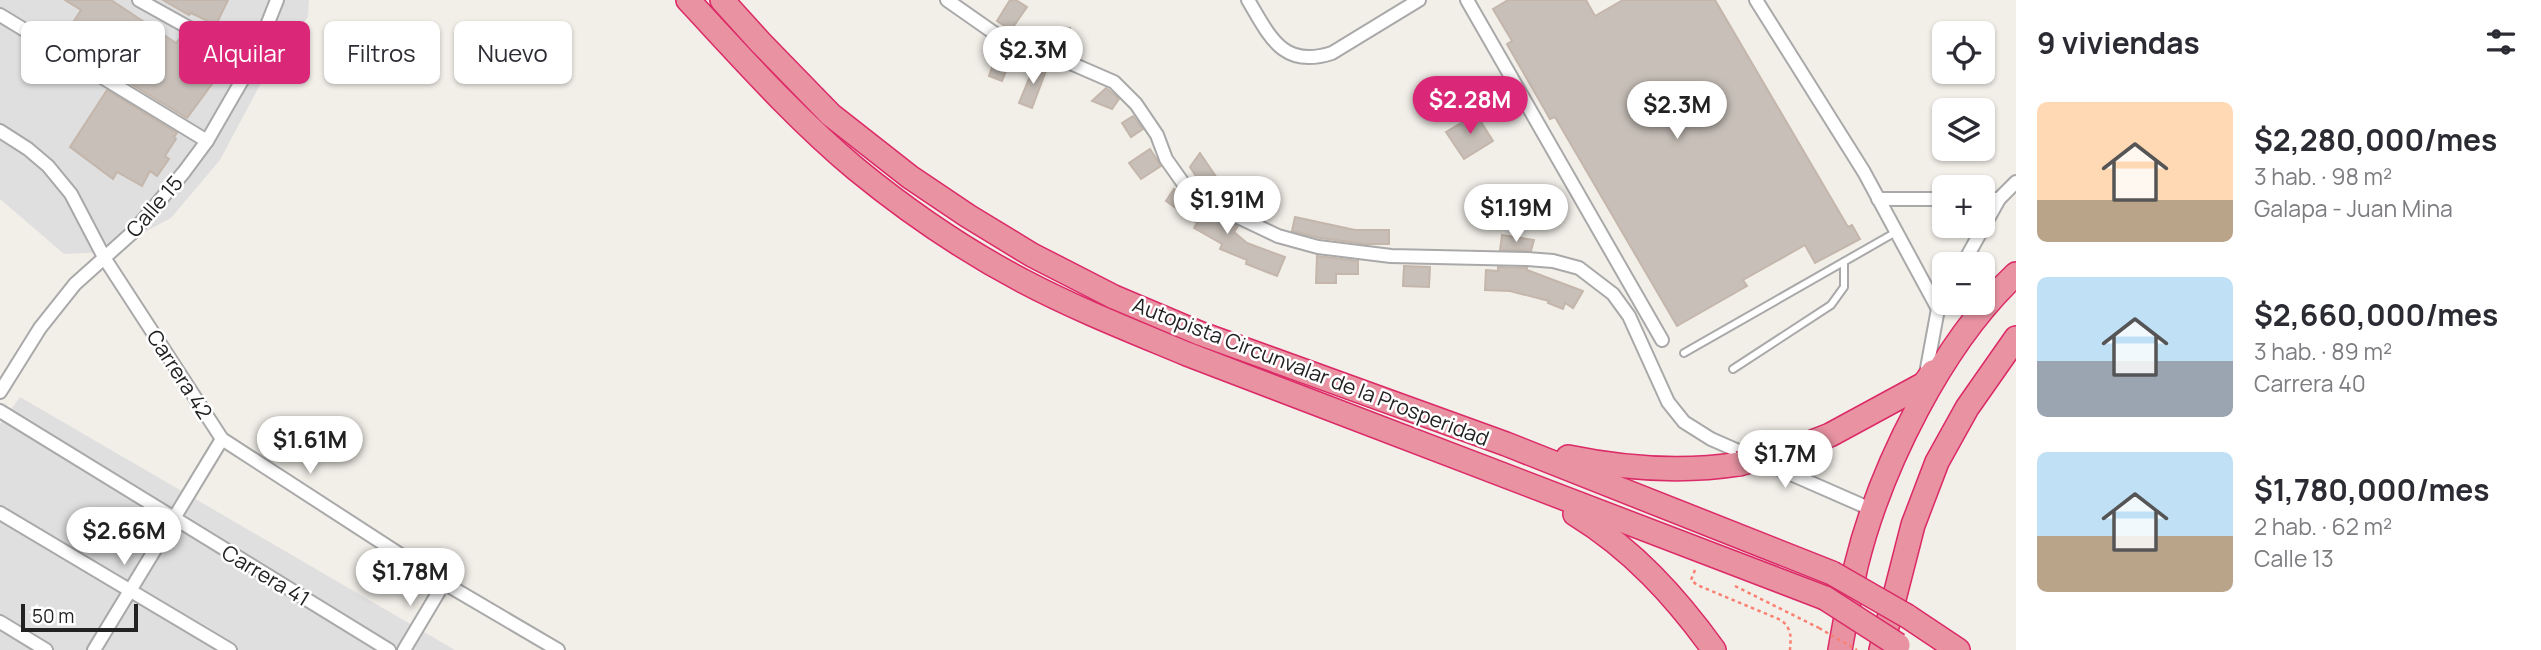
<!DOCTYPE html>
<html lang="es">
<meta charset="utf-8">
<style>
:root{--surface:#fff;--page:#f2f2f3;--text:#2b2b33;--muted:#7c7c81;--accent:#db2777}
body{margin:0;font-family:Manrope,sans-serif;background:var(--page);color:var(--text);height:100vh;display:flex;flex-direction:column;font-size:26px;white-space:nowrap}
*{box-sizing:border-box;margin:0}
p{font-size:23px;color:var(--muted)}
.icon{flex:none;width:38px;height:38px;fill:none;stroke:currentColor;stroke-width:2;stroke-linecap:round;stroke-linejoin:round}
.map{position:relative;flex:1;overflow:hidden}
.drawer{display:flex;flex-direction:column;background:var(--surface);width:525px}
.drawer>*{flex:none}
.hud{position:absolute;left:21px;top:21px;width:665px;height:63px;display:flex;gap:14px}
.tools{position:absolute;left:1932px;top:21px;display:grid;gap:14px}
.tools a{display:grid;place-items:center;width:63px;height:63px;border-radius:10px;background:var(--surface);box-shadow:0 2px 5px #0004;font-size:35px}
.scale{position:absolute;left:21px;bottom:18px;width:117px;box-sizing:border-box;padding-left:7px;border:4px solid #222;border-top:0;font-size:19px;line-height:24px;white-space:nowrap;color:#222;-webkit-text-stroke:5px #fff;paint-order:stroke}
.price{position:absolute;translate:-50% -60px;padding:0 16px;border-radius:24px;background:#fff;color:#222;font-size:23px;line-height:46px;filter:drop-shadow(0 2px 4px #0008)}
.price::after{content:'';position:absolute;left:50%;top:42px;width:21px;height:16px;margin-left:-10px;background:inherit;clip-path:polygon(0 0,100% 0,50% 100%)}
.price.on{background:var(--accent);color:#fff}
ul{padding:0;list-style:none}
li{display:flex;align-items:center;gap:21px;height:175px;padding:0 21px}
li span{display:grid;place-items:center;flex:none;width:196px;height:140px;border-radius:10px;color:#555}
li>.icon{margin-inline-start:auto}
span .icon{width:84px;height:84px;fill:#fffc;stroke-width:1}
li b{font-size:30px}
h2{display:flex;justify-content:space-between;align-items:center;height:84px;padding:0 21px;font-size:30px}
.chip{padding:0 24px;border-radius:10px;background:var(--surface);box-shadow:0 2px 5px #0004;font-size:24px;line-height:63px}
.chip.on{background:var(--accent);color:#fff}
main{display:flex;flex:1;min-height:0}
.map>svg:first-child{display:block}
.residential{fill:#e0dfdf}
.building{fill:#c7bfb8;stroke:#c4b6ab;stroke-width:2}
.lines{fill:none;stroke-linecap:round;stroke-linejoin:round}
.lane-casing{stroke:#a9a9a9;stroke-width:10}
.street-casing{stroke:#a9a9a9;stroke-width:16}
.highway-casing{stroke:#dc2a67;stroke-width:26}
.path{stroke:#fa8072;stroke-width:2.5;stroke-dasharray:3.5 3.5;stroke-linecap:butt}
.lane{stroke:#fff;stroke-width:6}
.street{stroke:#fff;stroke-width:12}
.highway{stroke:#e892a2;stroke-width:23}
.highway-bridge-casing{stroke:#dc2a67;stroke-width:26;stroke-linecap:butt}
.path-bridge{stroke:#fa8072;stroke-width:2.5;stroke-dasharray:3.5 3.5;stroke-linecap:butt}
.highway-bridge{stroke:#e892a2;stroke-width:23}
.labels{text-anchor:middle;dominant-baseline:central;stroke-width:5;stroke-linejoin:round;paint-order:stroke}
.street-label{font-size:21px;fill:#222;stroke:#fff}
</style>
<main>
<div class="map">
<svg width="2016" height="650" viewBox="0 0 2016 650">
<rect width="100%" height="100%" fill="#f2efe9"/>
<g class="residential">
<path d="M 0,0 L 309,0 L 308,17 L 262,81 L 220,160 L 171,218 L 107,252 L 64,254 L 0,199 Z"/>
<path d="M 20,397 L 455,650 L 0,650 L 0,424 Z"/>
</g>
<g class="building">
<path d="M 65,0 L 111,0 L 176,43 L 180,38 L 195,48 L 186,60 L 215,80 L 187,118 L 52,36 L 58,27 L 67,32 L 81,10 Z"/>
<path d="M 163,0 L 228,0 L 216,25 L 191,13 L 189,15 Z"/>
<path d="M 1010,0 L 1016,0 L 1027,7 L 1011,30 L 997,21 Z"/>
<path d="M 1508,0 L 1586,0 L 1595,16 L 1623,0 L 1715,0 L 1848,227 L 1852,225 L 1860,239 L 1815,263 L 1805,245 L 1743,280 L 1747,286 L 1677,326 L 1555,117 L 1550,119 L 1507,44 L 1512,41 L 1493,9 Z"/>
<path d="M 1053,27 L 1070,28 L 1070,42 L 1052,41 Z"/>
<path d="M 998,51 L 1012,56 L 1002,81 L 989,76 Z"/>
<path d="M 1035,64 L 1047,68 L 1032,108 L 1019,103 Z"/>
<path d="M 1106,88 L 1119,99 L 1112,109 L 1092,101 Z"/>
<path d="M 107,90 L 177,133 L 174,137 L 176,139 L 165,156 L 169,159 L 157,176 L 150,171 L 142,186 L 117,172 L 113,179 L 70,147 Z"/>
<path d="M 1476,114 L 1493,141 L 1464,159 L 1446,132 Z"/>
<path d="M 1133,116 L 1143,129 L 1131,137 L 1122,123 Z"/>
<path d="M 1150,149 L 1161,166 L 1141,179 L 1129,163 Z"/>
<path d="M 1200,153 L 1221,184 L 1225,179 L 1255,203 L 1248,212 L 1218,197 L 1203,187 L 1190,167 Z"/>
<path d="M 1174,189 L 1231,229 L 1225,220 L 1238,226 L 1234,232 L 1247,243 L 1285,257 L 1277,276 L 1246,264 L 1247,260 L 1220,249 L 1222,244 L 1194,228 L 1197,223 L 1166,201 Z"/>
<path d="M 1295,217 L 1355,230 L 1389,230 L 1389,244 L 1366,244 L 1320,238 L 1292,231 Z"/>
<path d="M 1502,235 L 1534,240 L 1531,251 L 1500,250 Z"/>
<path d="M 1317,256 L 1358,261 L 1358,274 L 1336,274 L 1336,283 L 1316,283 Z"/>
<path d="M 1404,266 L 1430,267 L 1429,287 L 1403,286 Z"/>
<path d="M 1498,267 L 1527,268 L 1527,270 L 1583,291 L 1573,308 L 1565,303 L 1563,309 L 1548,303 L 1549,301 L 1510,291 L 1485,290 L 1486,270 L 1498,271 Z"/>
</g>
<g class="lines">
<g class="lane-casing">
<g id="lane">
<path d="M 1684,353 L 1896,232"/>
<path d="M 1733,369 L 1831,305 L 1844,287 L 1844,262"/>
</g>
</g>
<g class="street-casing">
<g id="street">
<path d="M 139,0 L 252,63"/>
<path d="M 947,0 L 997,35 L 1027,52 L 1068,62 L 1114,82 L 1136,104 L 1157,135 L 1166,159 L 1183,183 L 1213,205 L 1278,236 L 1318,247 L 1391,256 L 1527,259 L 1553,261 L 1579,268 L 1613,294 L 1629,316 L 1668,402 L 1684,422 L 1711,439 L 1873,510"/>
<path d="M 1248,0 C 1270,37 1283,69 1332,53 L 1419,0"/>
<path d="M 1467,0 L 1662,340"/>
<path d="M 1756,0 L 1864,172 L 1938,309"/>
<path d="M 0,15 L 207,141"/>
<path d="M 0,131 L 28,149 L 48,166 L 71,194 L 105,259 L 222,439 L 444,583 L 558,650"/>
<path d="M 1878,199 L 1944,199"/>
<path d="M 1983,199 L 1999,199"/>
<path d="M 1963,264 L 1999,199 L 2016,182"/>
<path d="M 1925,379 L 1938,309 L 1944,298"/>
<path d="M 0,392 L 40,328 L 75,284 L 133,232 L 184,172 L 207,141 L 252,63 L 277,0"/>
<path d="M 0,411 L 389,650"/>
<path d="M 0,513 L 230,650"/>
<path d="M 0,622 L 46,650"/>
<path d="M 94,650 L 222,439"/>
<path d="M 404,650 L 444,583"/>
</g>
</g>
<g class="highway-casing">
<g id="highway">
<path d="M 688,0 C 742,58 795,118 856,169 C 906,210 966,251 1023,281 C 1076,309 1132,331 1187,354 L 1825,598"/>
<path d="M 722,0 L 760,42 L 831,115 L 910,177 L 968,216 L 1032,255 L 1114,297 L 1199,333 L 1506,444 L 1832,573"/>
<path d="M 1789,451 L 1830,435 L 1924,384 L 1933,372"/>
<path d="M 1568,457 C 1626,469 1681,473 1739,464"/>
<path d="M 1575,514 C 1632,549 1675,596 1714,650"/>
<path d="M 1907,616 L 1958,650"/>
<path d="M 1840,650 C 1845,622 1850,594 1856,566 C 1880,468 1942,343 2016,274"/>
<path d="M 1881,650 L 1913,525 L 1937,462 L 1967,408 L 2016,338"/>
</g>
</g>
<g class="path">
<path d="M 1695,570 L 1691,580 L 1697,585 L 1781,620 C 1792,629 1791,637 1790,650"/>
<path d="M 1735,586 L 1819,628"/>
</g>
<use href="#lane" class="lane"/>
<use href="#street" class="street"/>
<use href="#highway" class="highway"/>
<g class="highway-bridge-casing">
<g id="highway-bridge">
<path d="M 1739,464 L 1789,451"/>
<path d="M 1832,573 L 1907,616"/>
<path d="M 1825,598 L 1898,645"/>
</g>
</g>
<path class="path-bridge" d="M 1819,628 L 1857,650"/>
<use href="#highway-bridge" class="highway-bridge"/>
</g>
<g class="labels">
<g class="street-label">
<text transform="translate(154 206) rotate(-49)">Calle 15</text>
<text transform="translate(1311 371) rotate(21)">Autopista Circunvalar de la Prosperidad</text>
<text transform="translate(180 374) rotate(57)">Carrera 42</text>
<text transform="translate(266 575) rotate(31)">Carrera 41</text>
</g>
</g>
</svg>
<div class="tools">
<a><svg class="icon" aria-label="locate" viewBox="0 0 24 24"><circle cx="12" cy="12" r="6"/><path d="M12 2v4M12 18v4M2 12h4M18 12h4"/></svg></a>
<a><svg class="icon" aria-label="layers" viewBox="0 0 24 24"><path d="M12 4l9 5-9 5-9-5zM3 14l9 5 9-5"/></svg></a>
<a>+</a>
<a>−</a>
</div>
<div class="scale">50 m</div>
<b class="price" style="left:1033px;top:86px">$2.3M</b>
<b class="price on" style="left:1470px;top:136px">$2.28M</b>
<b class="price" style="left:1677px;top:141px">$2.3M</b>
<b class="price" style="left:1227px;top:236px">$1.91M</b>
<b class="price" style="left:1516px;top:244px">$1.19M</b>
<b class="price" style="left:310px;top:476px">$1.61M</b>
<b class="price" style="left:1785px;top:490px">$1.7M</b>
<b class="price" style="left:124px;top:567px">$2.66M</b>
<b class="price" style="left:410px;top:608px">$1.78M</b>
<div class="hud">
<a class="chip">Comprar</a>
<a class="chip on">Alquilar</a>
<a class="chip">Filtros</a>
<a class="chip">Nuevo</a>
</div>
</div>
<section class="drawer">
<h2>9 viviendas<svg class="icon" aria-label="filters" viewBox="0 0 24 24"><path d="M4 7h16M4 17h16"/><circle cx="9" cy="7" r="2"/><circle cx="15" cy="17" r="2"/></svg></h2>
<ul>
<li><span style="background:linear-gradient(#ffd9b3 70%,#b9a48a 0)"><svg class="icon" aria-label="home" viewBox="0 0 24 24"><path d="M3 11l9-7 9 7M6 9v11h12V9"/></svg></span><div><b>$2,280,000/mes</b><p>3 hab. · 98 m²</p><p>Galapa - Juan Mina</p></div></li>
<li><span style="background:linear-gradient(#bfe0f5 60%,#9aa5b1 0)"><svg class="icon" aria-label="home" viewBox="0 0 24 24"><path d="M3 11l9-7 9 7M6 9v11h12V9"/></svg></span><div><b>$2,660,000/mes</b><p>3 hab. · 89 m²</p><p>Carrera 40</p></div></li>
<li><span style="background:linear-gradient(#bfe0f5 60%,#b9a48a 0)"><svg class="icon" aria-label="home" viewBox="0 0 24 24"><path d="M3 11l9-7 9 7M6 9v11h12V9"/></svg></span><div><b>$1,780,000/mes</b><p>2 hab. · 62 m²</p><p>Calle 13</p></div></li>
</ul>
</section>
</main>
